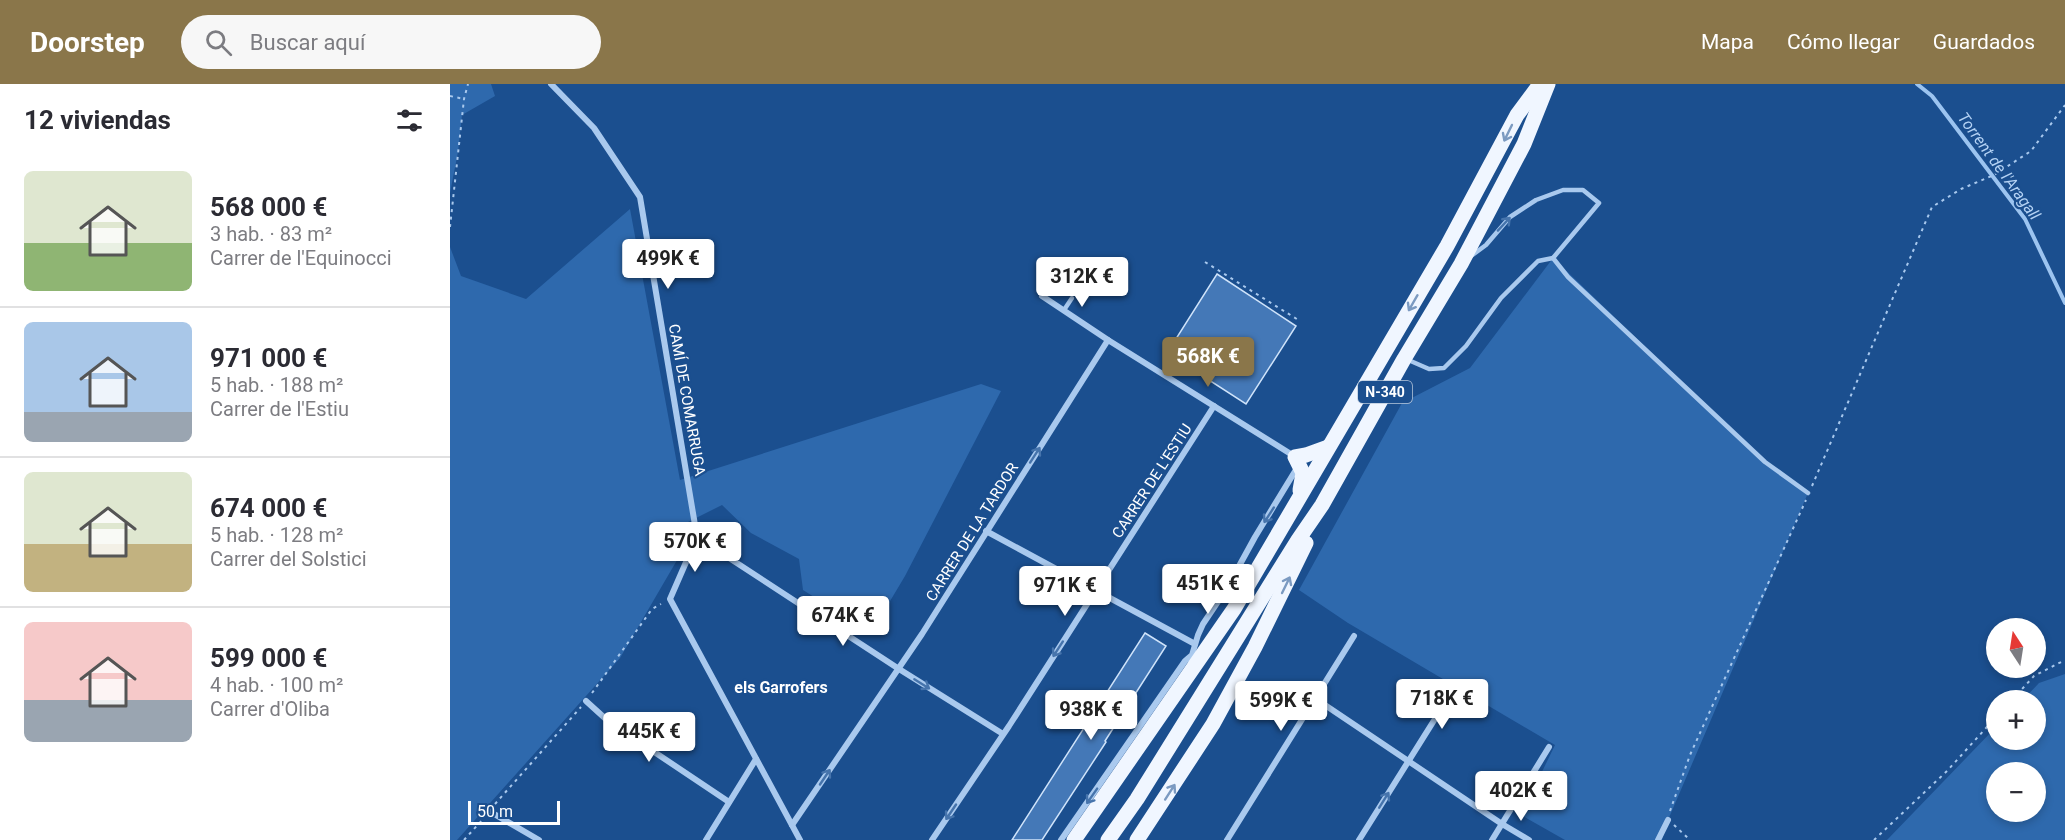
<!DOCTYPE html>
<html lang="es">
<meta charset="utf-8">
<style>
:root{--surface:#fff;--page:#f7f7f7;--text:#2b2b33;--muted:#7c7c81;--line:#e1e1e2;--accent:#8a764a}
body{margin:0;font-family:Roboto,sans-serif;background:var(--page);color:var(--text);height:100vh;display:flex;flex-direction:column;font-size:22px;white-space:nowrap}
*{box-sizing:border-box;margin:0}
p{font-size:20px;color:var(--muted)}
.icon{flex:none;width:33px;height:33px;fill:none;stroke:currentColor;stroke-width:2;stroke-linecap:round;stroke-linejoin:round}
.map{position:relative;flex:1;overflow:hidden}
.panel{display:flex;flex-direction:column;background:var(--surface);width:450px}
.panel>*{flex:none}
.needle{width:39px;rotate:348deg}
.controls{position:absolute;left:1536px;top:534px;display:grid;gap:12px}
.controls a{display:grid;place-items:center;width:60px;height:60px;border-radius:50%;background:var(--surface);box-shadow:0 3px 9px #0003;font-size:30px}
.scale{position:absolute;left:18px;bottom:15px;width:92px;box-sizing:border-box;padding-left:6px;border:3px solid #fff;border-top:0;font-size:16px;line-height:21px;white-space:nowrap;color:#fff;-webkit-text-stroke:4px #1b4f8f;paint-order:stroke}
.price{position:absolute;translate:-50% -51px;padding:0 14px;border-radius:6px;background:#fff;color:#222;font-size:20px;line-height:39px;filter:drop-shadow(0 2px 3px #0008)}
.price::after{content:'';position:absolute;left:50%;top:36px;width:18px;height:14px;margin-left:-9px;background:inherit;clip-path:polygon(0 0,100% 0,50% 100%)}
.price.selected{background:var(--accent);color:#fff}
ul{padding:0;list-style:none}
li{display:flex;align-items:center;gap:18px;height:150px;padding:0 24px}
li+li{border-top:2px solid var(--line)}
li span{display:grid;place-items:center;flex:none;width:168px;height:120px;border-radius:9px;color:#555}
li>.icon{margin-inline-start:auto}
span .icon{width:72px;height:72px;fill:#fffc;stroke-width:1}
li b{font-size:26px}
h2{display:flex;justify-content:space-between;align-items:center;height:72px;padding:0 24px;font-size:26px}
header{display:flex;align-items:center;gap:36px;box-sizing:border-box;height:84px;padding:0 30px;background:var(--accent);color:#fff}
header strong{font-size:28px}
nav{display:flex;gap:33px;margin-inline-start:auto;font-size:21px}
.search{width:420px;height:54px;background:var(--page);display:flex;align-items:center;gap:15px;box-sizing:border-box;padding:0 21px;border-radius:33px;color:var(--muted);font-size:22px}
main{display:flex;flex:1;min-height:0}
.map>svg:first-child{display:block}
.green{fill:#2e69ad;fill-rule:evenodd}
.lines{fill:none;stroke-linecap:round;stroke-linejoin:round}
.stream{stroke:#9cc4f0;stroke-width:4}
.building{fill:#4478b7;stroke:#cfe3fa;stroke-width:1.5}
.path{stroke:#a9c9ee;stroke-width:2;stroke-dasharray:3 4.5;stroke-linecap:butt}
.lane{stroke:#a9c9ee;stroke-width:4.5}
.street{stroke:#a9c9ee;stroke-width:6}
.primary{stroke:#f0f6ff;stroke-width:15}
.oneway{stroke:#7b9ac1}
.oneway2{stroke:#4674ac}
.labels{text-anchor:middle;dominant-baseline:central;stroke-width:4.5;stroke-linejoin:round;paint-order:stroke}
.shield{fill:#1b4f8f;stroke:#bbcadd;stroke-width:1.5}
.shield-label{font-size:14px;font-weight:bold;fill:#fff}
.street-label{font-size:15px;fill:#fff;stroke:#1b4f8f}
.water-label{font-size:16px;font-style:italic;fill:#b5d3f5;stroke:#1b4f8f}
.neighbourhood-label{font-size:16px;font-weight:bold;fill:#fff;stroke:#1b4f8f}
</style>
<header>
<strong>Doorstep</strong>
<div class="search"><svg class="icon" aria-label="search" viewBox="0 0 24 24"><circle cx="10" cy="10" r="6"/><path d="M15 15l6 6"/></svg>Buscar aquí</div>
<nav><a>Mapa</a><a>Cómo llegar</a><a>Guardados</a></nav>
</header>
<main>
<section class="panel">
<h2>12 viviendas<svg class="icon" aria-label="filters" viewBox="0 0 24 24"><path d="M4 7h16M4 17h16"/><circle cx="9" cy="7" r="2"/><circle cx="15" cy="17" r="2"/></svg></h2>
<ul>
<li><span style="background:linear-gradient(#dfe7d0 60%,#8fb573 0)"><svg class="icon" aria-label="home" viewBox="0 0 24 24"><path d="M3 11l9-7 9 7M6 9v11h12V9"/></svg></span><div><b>568 000 €</b><p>3 hab. · 83 m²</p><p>Carrer de l'Equinocci</p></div></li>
<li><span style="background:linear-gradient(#a9c7e8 75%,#9aa5b1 0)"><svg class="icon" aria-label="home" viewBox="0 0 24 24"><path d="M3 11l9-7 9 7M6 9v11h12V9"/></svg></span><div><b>971 000 €</b><p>5 hab. · 188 m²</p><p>Carrer de l'Estiu</p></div></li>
<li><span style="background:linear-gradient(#dfe7d0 60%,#c2b280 0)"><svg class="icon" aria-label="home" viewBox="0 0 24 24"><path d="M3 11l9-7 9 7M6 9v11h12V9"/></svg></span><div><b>674 000 €</b><p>5 hab. · 128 m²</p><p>Carrer del Solstici</p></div></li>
<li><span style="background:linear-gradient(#f6c9c9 65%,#9aa5b1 0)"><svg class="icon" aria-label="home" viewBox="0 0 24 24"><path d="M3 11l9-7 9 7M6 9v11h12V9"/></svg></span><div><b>599 000 €</b><p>4 hab. · 100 m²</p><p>Carrer d'Oliba</p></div></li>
</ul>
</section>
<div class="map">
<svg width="1615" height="756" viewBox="0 0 1615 756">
<rect width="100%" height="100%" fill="#1b4f8f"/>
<g class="green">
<path d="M 0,0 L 41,0 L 45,12 L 12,31 L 8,68 L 0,109 Z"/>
<path d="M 180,125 L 230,396 L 531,300 L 551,307 L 455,492 L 421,549 L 353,506 L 349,475 L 301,449 L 272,421 L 234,440 L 230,471 L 170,574 L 7,756 L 0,756 L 0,163 L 11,192 L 76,215 Z"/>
<path d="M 1103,174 L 1315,378 L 1358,409 L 1218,736 L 1212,756 L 1115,756 L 1071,731 L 1105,661 L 898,539 L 849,506 L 952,319 L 1020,284 Z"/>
<path d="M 1615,590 L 1615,756 L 1437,756 L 1546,643 L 1546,656 L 1586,656 L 1586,616 L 1573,616 L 1589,599 ZM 1586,688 L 1586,728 L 1546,728 L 1546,688 Z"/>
</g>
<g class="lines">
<path class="stream" d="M 1467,0 L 1482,12 L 1575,135 L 1615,219"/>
</g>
<g class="building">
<path d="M 767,190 L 846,242 L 796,320 L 717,269 Z"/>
<path d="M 695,549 L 716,562 L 655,657 L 656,658 L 592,756 L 562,756 Z"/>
</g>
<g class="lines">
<g class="path">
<path d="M 0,12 L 14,15"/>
<path d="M 0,143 L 14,15 L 18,0"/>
<path d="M 755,178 L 850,237"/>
<path d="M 1362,402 L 1482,123 L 1511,105 L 1544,91 L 1581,67 L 1615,21"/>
<path d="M 142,609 L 202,525 L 211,520"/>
<path d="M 1562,616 L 1584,592 L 1615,576"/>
<path d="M 45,720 L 131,623"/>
<path d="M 1220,727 L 1240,671 L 1356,416"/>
<path d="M 1224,741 L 1240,756"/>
<path d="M 14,756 L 34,734"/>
<path d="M 1424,756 L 1497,687 L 1546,633"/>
</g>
<g class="lane">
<path d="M 1021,172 L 1036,161 L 1060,133 L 1086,116 L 1113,106 L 1133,106 L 1149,119 L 1103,174 L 1118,193 L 1315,378 L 1358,409"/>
<path d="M 614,226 L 622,214"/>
<path d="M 956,275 L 979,285 L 994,284 L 1016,262 L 1051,214 L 1088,177 L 1103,174"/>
</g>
<g class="street">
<path d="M 101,0 L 144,44 L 190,113 L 247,453"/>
<path d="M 592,212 L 658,256 L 844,372"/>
<path d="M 536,447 L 745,560"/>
<path d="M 247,453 L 449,585 L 553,650"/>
<path d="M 247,453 L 220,515 L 350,756"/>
<path d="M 866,615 L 1052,740 L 1079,756"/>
<path d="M 136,617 L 158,637 L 279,718"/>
<path d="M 39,727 L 89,756"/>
<path d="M 342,741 L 472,550 L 658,256"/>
<path d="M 256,756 L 306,675"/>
<path d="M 482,756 L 559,642 L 764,322"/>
<path d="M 611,756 L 735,577 L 742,571 L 748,551 L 753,540 L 777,504 L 805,453 L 847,384"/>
<path d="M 777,756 L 904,552"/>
<path d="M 909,756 L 1005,603"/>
<path d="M 1042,756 L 1099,663"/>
<path d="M 1208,756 L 1218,736"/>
</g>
<g class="primary">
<path d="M 850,406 L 853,389 L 845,373 L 856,371 L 878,363"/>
<path d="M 624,756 L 784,525 L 997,162 L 1067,31 L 1090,0"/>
<path d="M 658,756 L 687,715 L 848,456 L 872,421 L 954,275 L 1011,180 L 1074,60 L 1098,0"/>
<path d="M 687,756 L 763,640 L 805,563 L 856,459"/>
</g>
</g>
<defs><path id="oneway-shaft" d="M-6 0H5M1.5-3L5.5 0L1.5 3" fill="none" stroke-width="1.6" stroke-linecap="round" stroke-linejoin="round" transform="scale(1.5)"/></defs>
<g class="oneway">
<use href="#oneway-shaft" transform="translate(1058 49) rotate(116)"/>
<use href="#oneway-shaft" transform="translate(963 219) rotate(120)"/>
<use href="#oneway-shaft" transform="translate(836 501) rotate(-64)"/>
<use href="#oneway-shaft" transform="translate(720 708) rotate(-57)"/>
</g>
<g class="oneway2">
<use href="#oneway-shaft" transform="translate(1054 140) rotate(-47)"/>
<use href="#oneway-shaft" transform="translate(585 371) rotate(-57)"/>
<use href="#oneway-shaft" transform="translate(819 431) rotate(123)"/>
<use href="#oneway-shaft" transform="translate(608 565) rotate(123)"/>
<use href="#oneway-shaft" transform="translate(472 600) rotate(32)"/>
<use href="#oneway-shaft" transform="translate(375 693) rotate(-56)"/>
<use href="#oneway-shaft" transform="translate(642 712) rotate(125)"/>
<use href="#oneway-shaft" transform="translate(934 716) rotate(-58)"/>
<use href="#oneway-shaft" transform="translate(501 728) rotate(124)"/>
</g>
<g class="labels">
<rect class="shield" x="908" y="297" width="54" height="22" rx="4.5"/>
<g class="shield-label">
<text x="935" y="308">N-340</text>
</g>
<g class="street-label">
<text transform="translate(237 316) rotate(80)">CAMÍ DE COMARRUGA</text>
<text transform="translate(702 397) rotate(-57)">CARRER DE L'ESTIU</text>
<text transform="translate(522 448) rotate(-58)">CARRER DE LA TARDOR</text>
</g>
<g class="water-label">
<text transform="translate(1549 82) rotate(54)">Torrent de l'Aragall</text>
</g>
<g class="neighbourhood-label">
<text x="331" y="603">els Garrofers</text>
</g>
</g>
</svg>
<div class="controls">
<a><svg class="needle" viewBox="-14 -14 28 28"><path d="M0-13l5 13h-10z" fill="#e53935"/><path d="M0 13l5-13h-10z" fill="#7c7c81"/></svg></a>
<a>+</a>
<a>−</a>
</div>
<div class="scale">50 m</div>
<b class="price" style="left:218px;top:206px">499K €</b>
<b class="price" style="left:632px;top:224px">312K €</b>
<b class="price selected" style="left:758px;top:304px">568K €</b>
<b class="price" style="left:245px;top:489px">570K €</b>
<b class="price" style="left:758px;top:531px">451K €</b>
<b class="price" style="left:615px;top:533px">971K €</b>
<b class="price" style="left:393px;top:563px">674K €</b>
<b class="price" style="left:992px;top:646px">718K €</b>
<b class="price" style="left:831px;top:648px">599K €</b>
<b class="price" style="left:641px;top:657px">938K €</b>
<b class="price" style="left:199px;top:679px">445K €</b>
<b class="price" style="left:1071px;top:738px">402K €</b>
</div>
</main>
